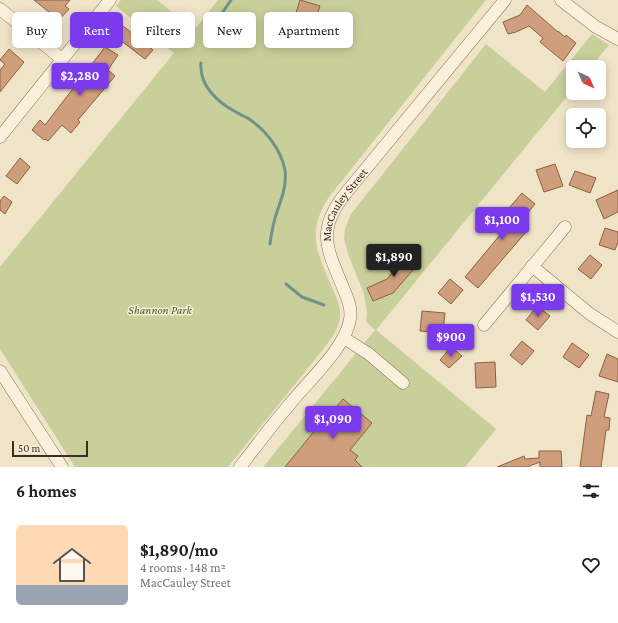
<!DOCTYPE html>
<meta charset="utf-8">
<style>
:root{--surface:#fff;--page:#f6f6f6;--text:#202124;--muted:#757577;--accent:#7c3aed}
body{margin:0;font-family:"Crimson Pro",serif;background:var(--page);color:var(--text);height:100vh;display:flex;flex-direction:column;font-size:15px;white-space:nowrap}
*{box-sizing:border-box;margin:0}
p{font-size:13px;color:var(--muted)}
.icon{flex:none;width:22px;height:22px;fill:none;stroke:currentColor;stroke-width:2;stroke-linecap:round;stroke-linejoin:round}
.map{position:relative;height:467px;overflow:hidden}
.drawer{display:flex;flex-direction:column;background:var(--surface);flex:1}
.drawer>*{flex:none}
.banner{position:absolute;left:12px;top:12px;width:400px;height:36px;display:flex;gap:8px}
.needle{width:26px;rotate:135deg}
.controls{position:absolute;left:566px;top:60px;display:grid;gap:8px}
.controls a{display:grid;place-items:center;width:40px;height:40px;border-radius:6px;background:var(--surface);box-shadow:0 2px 10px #0003;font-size:20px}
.scale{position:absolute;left:12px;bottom:10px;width:76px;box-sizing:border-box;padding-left:4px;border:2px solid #3d2e20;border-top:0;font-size:11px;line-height:14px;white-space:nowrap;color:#3d2e20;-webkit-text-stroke:3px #f7eed8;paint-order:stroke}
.price{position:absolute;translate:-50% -34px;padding:0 9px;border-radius:4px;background:var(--accent);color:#fff;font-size:13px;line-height:26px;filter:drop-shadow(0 1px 2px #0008)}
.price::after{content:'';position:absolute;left:50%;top:24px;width:12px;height:9px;margin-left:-6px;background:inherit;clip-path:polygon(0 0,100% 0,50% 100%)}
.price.on{background:#222;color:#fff}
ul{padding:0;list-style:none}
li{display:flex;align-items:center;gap:12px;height:100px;padding:0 16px}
li span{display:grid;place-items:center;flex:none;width:112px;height:80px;border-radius:6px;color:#555}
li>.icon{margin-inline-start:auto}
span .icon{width:48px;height:48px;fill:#fffc;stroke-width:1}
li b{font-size:17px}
h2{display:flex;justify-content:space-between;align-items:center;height:48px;padding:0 16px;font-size:17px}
.chip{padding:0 14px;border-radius:6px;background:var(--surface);box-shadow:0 2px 10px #0003;font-size:14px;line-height:36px}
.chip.on{background:var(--accent);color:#fff}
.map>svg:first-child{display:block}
.green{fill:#c9cf9b}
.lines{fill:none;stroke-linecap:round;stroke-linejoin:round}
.stream{stroke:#6f938a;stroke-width:3}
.building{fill:#cf9f7d;stroke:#8d5f41}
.minor-casing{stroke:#8d765c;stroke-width:13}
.minor{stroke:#faf1dc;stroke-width:12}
.labels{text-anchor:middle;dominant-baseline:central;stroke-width:3;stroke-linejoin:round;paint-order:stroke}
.street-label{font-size:12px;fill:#3d2e20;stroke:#f7eed8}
.park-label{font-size:12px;font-style:italic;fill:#4d5a26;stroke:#f7eed8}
</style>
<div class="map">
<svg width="618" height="467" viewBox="0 0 618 467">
<rect width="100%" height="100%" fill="#f0e4c8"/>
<g class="green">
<path d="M 121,0 L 157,0 L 194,30 L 218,0 L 486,0 L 329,197 C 306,232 317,253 332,287 C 336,297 341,306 340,317 C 339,328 332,338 325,347 L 228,467 L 75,467 L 0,349 L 0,267 L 174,53 L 116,6 Z"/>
<path d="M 592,34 L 609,45 L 591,67 L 573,67 L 573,89 L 376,330 L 496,429 L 465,467 L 263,467 L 375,330 L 366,322 L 367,312 L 364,294 L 348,254 L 344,238 L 345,229 L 351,214 L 486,44 L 545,92 Z"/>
</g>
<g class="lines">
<g class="stream">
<path d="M 205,43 L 210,31 L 231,0"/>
<path d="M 201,63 C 199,85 217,102 236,112 C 240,115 245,116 249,119 C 266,130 281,150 285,170 C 287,189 280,201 275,218 C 273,226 271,235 270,244"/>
<path d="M 286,284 L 302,297 L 324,305"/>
</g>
</g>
<g class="building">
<path d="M 34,0 L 70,0 L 65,6 L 69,9 L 59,20 Z"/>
<path d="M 300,0 L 320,6 L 316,19 L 296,13 Z"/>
<path d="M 527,5 L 558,32 L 558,31 L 565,37 L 566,35 L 576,43 L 563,61 L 540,42 L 543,38 L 529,26 L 516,32 L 508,34 L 503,22 L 520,15 Z"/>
<path d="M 123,26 L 153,50 L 145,59 L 115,36 Z"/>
<path d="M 105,47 L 118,55 L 108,70 L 115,76 L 78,120 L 80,122 L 71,133 L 62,125 L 48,141 L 45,139 L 44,140 L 32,130 L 40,120 L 45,125 Z"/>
<path d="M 9,49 L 24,62 L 0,92 L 0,70 L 5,64 L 0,60 Z"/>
<path d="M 20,158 L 30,167 L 17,184 L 6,176 Z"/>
<path d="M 555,164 L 563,186 L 544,192 L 536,170 Z"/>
<path d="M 575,171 L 596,178 L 590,193 L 569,185 Z"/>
<path d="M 618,190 L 618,212 L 604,219 L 596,200 Z"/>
<path d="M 522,193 L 535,204 L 518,225 L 526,232 L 478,288 L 465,277 L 500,235 L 495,231 L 513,209 L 510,207 Z"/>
<path d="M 4,196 L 12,202 L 5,214 L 0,210 L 0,201 Z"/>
<path d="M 605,228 L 618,232 L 618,242 L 615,250 L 599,245 Z"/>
<path d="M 409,252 L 420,262 L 393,293 L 373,301 L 367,288 L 387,279 Z"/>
<path d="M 590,255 L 602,265 L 591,279 L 578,269 Z"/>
<path d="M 450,279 L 463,290 L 451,304 L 438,293 Z"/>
<path d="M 537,306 L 550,316 L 538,330 L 526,320 Z"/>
<path d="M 422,311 L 445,313 L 443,333 L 420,331 Z"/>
<path d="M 522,341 L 534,351 L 522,365 L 510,355 Z"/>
<path d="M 572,343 L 589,355 L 579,368 L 563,357 Z"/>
<path d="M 451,347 L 462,356 L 449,368 L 440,360 Z"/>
<path d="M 607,354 L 618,359 L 618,382 L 599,376 Z"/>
<path d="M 495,362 L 496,387 L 476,388 L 475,363 Z"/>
<path d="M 596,391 L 609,394 L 604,417 L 610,418 L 609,430 L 606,430 L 601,467 L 580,467 L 587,415 L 591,416 Z"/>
<path d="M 343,399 L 372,423 L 350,450 L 358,456 L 355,460 L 362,467 L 285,467 L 316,429 L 317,430 Z"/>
<path d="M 539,451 L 561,451 L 562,467 L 540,467 L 540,462 L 527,467 L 497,467 L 524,456 L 525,459 L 539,458 Z"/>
</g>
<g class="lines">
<g class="minor-casing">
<g id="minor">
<path d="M 561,0 L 596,27 L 618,39"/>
<path d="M 0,9 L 62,59"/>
<path d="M 0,137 L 110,0"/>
<path d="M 532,266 L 590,314 L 618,332"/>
<path d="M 484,325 L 565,227"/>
<path d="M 344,338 L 369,354 L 403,383"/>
<path d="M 0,371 L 62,467"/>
<path id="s1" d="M 240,467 C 256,446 272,425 289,405 C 307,382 346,348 350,319 C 352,309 348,299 344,290 C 328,250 315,232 345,194 L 505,0"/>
</g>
</g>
<use href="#minor" class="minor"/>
</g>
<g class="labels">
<g class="street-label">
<text stroke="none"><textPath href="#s1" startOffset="309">MacCauley Street</textPath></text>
</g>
<g class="park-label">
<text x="160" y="310">Shannon Park</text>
</g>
</g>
</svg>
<div class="controls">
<a><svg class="needle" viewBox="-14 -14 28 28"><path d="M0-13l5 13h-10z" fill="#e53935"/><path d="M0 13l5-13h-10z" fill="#757577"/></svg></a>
<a><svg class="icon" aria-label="locate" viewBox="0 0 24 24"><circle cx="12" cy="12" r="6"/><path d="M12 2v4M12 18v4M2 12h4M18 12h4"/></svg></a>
</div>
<div class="scale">50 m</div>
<b class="price" style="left:80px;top:97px">$2,280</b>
<b class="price" style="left:502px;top:241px">$1,100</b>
<b class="price on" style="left:394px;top:278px">$1,890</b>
<b class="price" style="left:538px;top:318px">$1,530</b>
<b class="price" style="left:451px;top:358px">$900</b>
<b class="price" style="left:333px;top:440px">$1,090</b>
<div class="banner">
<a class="chip">Buy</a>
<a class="chip on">Rent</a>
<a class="chip">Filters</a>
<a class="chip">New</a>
<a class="chip">Apartment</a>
</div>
</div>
<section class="drawer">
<h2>6 homes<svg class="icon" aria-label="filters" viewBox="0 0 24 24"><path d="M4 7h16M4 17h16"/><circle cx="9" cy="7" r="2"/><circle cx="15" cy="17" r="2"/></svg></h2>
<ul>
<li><span style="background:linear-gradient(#ffd9b3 75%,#9aa5b1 0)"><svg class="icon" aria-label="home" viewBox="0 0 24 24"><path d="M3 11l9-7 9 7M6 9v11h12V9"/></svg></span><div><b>$1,890/mo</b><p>4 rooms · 148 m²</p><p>MacCauley Street</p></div><svg class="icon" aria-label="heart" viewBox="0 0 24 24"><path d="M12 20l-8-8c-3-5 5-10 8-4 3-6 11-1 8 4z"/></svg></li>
</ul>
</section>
